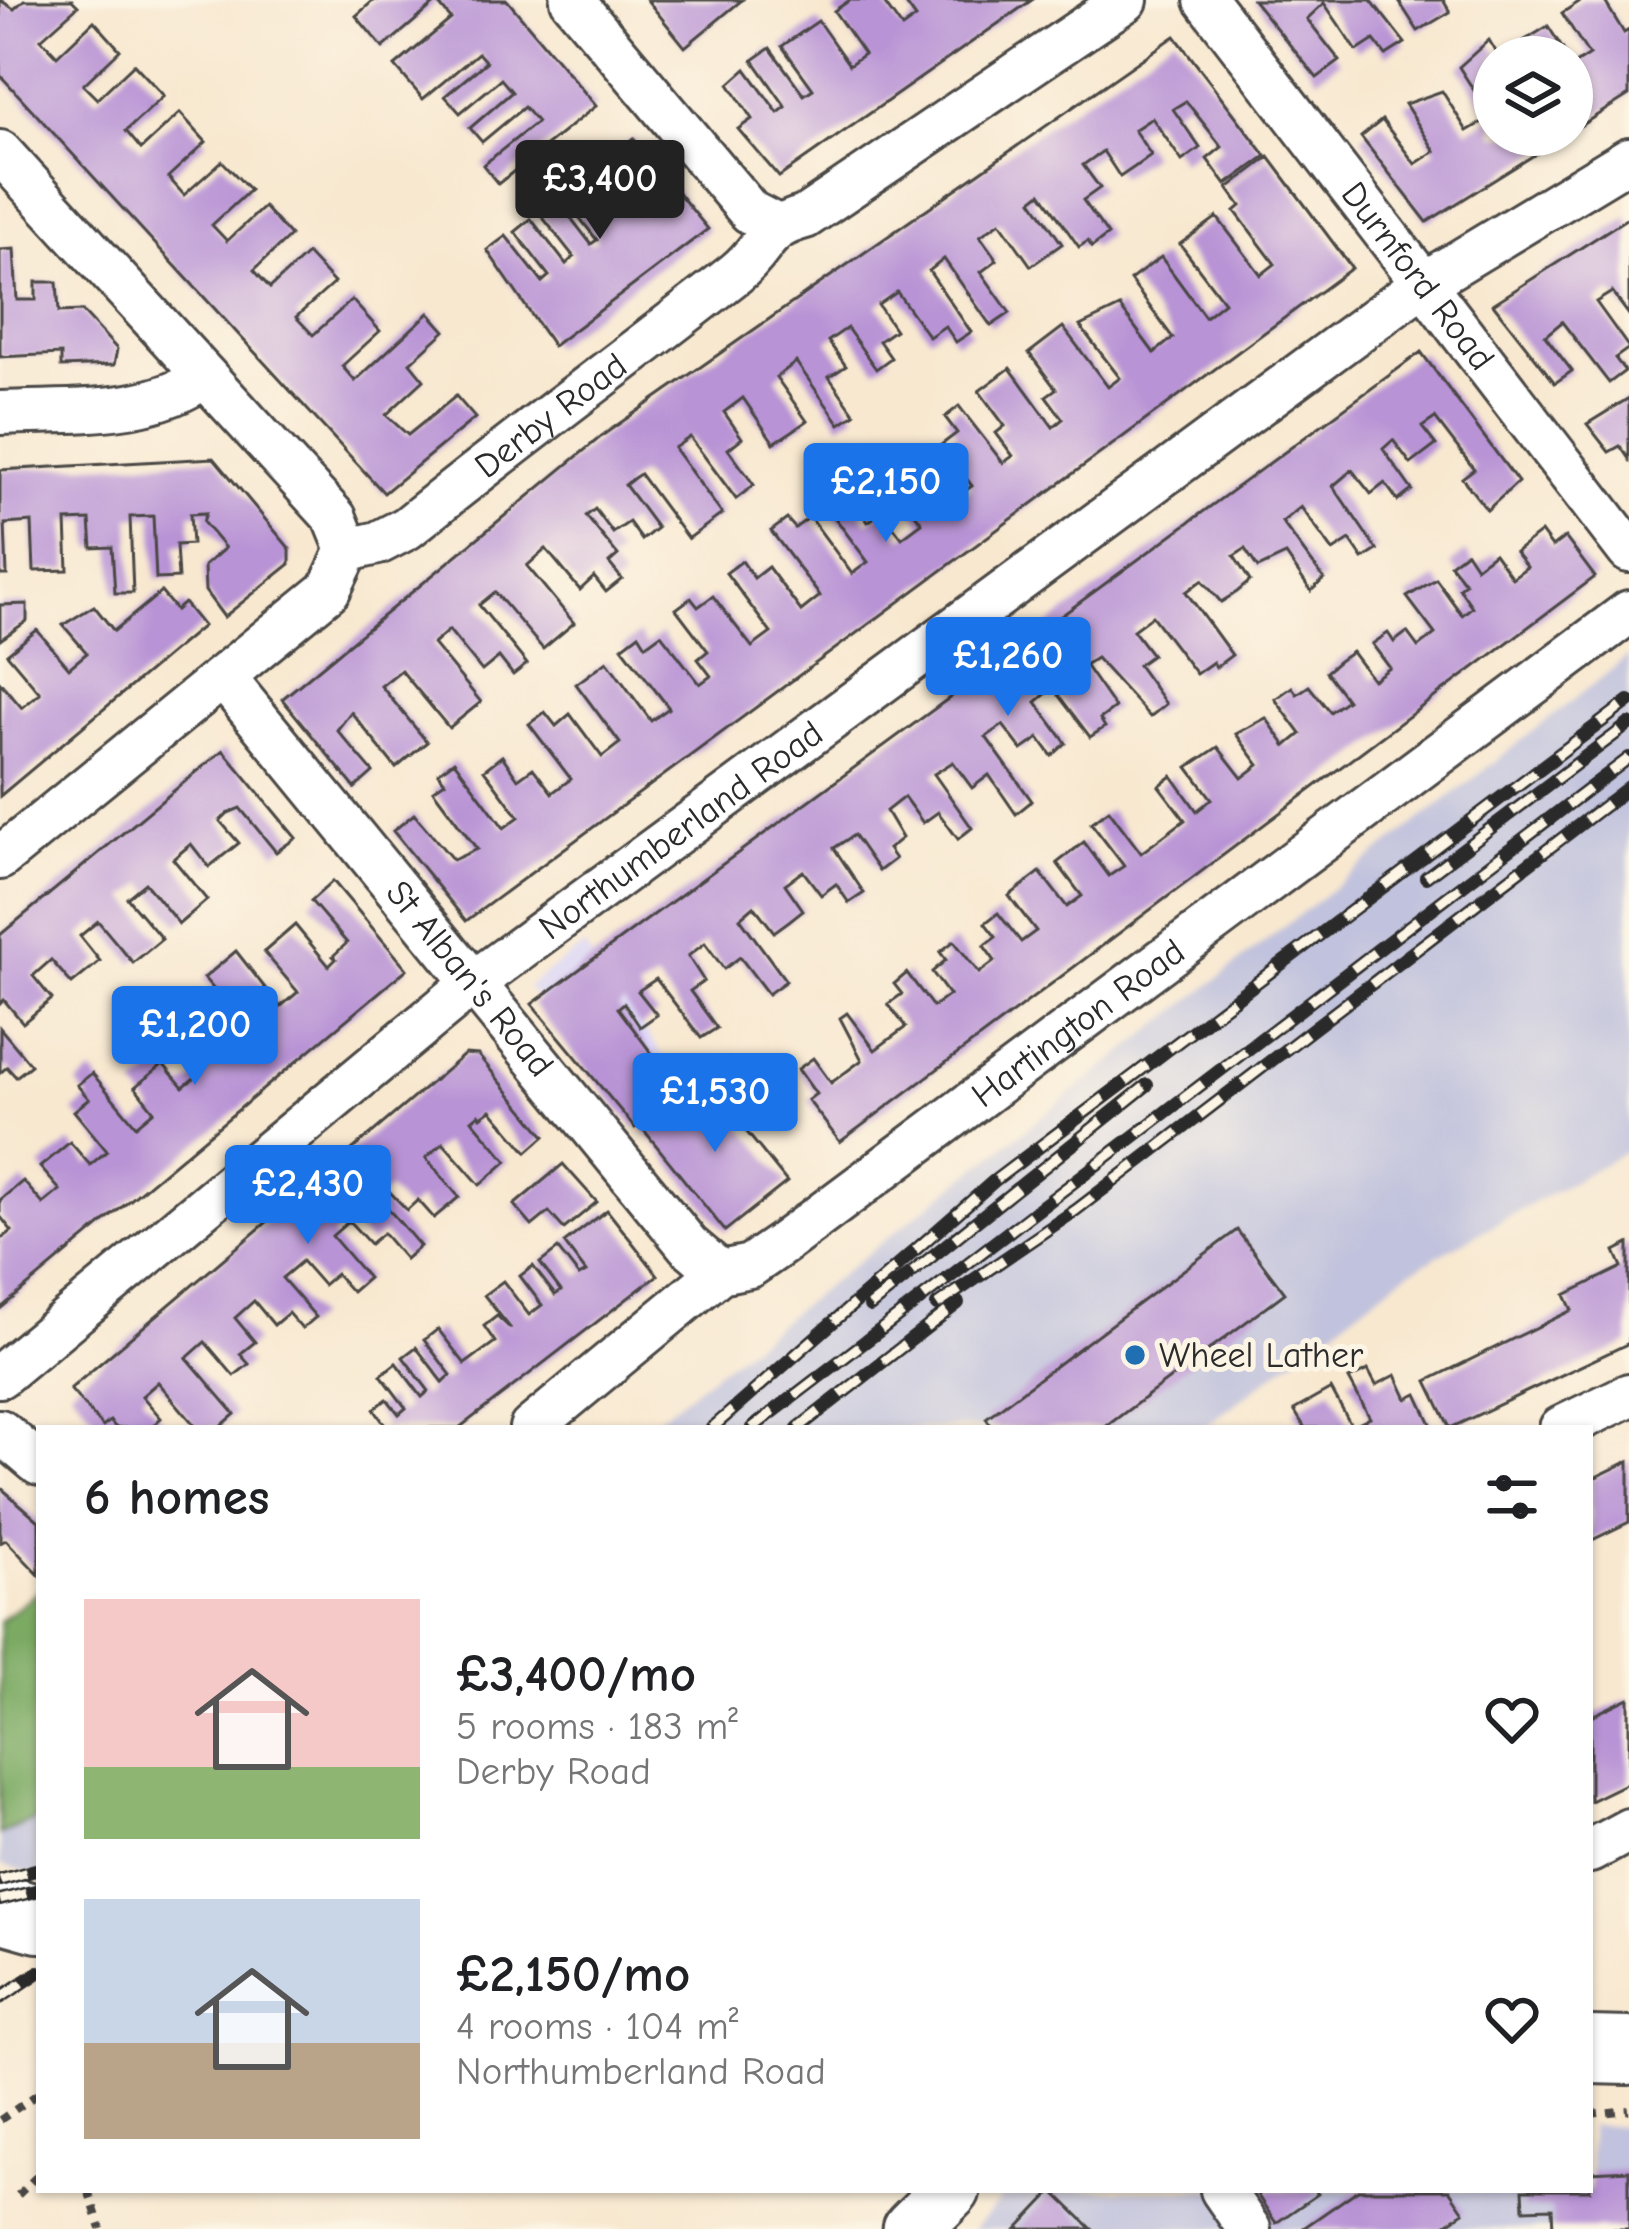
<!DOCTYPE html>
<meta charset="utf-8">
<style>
:root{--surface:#fff;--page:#f2f2f2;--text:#202124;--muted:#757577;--accent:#1a73e8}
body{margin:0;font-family:"Comic Neue",sans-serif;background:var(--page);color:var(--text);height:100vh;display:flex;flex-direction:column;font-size:45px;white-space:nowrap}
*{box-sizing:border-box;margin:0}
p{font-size:39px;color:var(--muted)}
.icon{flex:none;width:66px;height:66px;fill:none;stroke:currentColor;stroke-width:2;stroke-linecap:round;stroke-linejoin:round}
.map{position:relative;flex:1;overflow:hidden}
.sheet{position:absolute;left:36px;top:1425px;width:1557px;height:768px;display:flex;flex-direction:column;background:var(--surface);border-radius:0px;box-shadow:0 3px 9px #0004}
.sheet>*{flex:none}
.fabs{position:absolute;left:1473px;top:36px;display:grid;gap:24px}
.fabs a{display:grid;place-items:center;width:120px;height:120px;border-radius:50%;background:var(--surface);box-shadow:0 3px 9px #0004;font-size:60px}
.price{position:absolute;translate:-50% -102px;padding:0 27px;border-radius:12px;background:var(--accent);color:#fff;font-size:39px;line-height:78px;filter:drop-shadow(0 3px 6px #0008)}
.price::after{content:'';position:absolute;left:50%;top:72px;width:36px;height:27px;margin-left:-18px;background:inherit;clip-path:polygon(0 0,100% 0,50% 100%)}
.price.selected{background:#222;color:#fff}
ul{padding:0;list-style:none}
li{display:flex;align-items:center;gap:36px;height:300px;padding:0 48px}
li span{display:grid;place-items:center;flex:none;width:336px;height:240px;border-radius:0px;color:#555}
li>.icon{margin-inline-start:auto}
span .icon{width:144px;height:144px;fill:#fffc;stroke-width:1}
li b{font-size:51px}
h2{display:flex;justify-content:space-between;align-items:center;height:144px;padding:0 48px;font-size:51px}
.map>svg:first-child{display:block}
.built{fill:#dbd6f7}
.industrial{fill:#c1c2dd}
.forest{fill:#7baa64;stroke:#536a48;stroke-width:3}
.building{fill:#b893d5}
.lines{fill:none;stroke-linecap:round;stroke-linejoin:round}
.street-casing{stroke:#4a4744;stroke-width:48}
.secondary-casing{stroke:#4a4744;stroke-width:63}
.primary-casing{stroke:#4a4744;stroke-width:72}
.path{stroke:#4a4744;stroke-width:8;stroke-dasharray:9 9;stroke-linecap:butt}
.street{stroke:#fff;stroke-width:42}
.secondary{stroke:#fff;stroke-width:57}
.primary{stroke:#fff;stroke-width:66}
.rail-casing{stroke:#2b2b2b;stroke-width:14}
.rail{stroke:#fcf5e5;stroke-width:9;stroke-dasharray:27;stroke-linecap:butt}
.poi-dot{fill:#1f6fb2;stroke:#fcf5e5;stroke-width:4.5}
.labels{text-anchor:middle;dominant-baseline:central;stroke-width:10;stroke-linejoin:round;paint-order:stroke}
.street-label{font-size:36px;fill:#2b2b2b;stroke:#fcf5e5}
.poi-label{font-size:36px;fill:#2b2b2b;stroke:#fcf5e5;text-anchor:start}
</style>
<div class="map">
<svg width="1629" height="2229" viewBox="0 0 1629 2229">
<rect width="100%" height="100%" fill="#fcf5e5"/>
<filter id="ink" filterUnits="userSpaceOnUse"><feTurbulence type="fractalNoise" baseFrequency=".00833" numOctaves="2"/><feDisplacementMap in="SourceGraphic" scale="24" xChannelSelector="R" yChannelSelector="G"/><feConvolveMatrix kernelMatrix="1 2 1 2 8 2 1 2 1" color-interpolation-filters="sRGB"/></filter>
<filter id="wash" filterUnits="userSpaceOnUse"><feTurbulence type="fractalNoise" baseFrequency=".004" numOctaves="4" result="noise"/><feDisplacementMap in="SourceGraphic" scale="48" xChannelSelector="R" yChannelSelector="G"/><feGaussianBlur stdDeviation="2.7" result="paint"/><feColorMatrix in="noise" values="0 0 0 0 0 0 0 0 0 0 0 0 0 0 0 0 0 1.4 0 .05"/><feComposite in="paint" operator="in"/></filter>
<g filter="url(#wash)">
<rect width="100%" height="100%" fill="#f8e8d0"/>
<path class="built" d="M 584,946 L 687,1089 L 640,1125 L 527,987 Z"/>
<g class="industrial">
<path d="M 1629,656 L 1629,1150 L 1405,1274 L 1203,1428 L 645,1428 Z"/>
<path d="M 39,1818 L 39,1875 L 0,1865 L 0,1834 Z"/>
<path d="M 1590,2125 L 1629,2127 L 1629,2229 L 973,2229 L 1009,2190 L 1590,2190 Z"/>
</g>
<path class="forest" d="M 39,1591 L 39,1818 L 0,1834 L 0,1621 Z"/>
<g id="blocks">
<g class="building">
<path d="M 0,0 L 14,9 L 24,0 L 72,0 L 78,6 L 41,39 L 57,56 L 94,21 L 120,50 L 83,85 L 97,99 L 134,64 L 164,96 L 126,131 L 141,149 L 180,113 L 206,142 L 168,177 L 184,195 L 222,161 L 250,190 L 212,225 L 227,241 L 264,207 L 290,236 L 254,270 L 270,288 L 307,254 L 334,283 L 296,317 L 313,335 L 352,300 L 380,331 L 342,366 L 355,381 L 429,313 L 445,331 L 410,363 L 424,380 L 386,415 L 408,435 L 456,396 L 475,418 L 384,493 L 0,75 Z"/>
<path d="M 374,0 L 507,0 L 596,106 L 498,184 L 483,165 L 537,122 L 524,107 L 482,142 L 470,128 L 512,92 L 501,79 L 460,113 L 445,96 L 486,62 L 478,53 L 423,99 L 395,66 L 451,19 L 437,2 L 383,48 L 356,16 Z"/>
<path d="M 647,0 L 742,0 L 685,47 Z"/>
<path d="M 850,0 L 882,0 L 902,28 L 916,18 L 903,0 L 1032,0 L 779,177 L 738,129 L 752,119 L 729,84 L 746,69 L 778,113 L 786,107 L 753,60 L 770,48 L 804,95 L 813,89 L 782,46 L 818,21 L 849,65 L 864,54 L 834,11 Z"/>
<path d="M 1253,0 L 1371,0 L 1405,43 L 1386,55 L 1374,40 L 1357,51 L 1324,3 L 1307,19 L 1340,61 L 1317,78 Z"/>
<path d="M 1398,0 L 1443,0 L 1450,12 L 1418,31 Z"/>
<path d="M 1582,0 L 1604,0 L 1624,33 L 1629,30 L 1629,95 L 1572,131 L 1572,66 L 1589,55 L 1562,13 Z"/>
<path d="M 1548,26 L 1568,57 L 1524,57 L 1517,45 Z"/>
<path d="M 1175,36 L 1266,156 L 1226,185 L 1207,159 L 1222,147 L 1186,101 L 1173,109 L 1200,148 L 1182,161 L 1152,118 L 1134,130 L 1151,155 L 1136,166 L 1120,177 L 1103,151 L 1083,165 L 1100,188 L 1083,200 L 1108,235 L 1092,247 L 1088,241 L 1079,247 L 1041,193 L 1032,200 L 1062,244 L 1031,266 L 1000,222 L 980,236 L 997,260 L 981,272 L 1010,313 L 991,326 L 944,259 L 929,271 L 971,332 L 956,342 L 945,326 L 929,337 L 897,292 L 878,305 L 895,330 L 879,341 L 891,358 L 876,369 L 847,328 L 828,341 L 846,366 L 829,377 L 855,414 L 840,424 L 796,362 L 776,377 L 807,421 L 791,432 L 774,443 L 743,398 L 735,404 L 724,412 L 742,438 L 728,449 L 754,485 L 736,499 L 690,437 L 674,448 L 722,514 L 688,539 L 640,474 L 634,478 L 625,485 L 657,528 L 642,540 L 629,522 L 613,533 L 595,509 L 586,516 L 618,555 L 609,563 L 622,579 L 606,592 L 594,577 L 580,590 L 546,549 L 527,566 L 574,623 L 543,649 L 495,592 L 479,605 L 527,664 L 513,675 L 499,657 L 482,671 L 449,630 L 433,644 L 481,702 L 449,728 L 401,670 L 381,686 L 427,742 L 396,768 L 351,712 L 337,730 L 373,772 L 355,788 L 282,699 L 603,435 Z"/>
<path d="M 1489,40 L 1499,57 L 1494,57 L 1494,135 L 1566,135 L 1427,222 L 1361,137 L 1382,120 L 1415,164 L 1435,151 L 1405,104 L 1442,91 L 1467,131 L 1491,117 L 1459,67 Z"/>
<path d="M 633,138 L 708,229 L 553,346 L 487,250 L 506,236 L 542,282 L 549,276 L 515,232 L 531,219 L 566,264 L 574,257 L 540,214 L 557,200 L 591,244 L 597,240 L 563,197 Z"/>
<path d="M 1269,157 L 1352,268 L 466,921 L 393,831 L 414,814 L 453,860 L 477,849 L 433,790 L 445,782 L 438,773 L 454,761 L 504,828 L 519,817 L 484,770 L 502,756 L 518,779 L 533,768 L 552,793 L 571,779 L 529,724 L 545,712 L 556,726 L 570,714 L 602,757 L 620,743 L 576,684 L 607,661 L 651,721 L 669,708 L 622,647 L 639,634 L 646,645 L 661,634 L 700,684 L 711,676 L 698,659 L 708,651 L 676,609 L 691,598 L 698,607 L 713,596 L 752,647 L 771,633 L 726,573 L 742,561 L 754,578 L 768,567 L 801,611 L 820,596 L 771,531 L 787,519 L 795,528 L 810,517 L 852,574 L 868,562 L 823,502 L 842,488 L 868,522 L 882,512 L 902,538 L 922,523 L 903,498 L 918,487 L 905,469 L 920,458 L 952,500 L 972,486 L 941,445 L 957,433 L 945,417 L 959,406 L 1003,463 L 1013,456 L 996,433 L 1005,426 L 979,391 L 1010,368 L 1053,427 L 1063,419 L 1046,396 L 1056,389 L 1029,353 L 1063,327 L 1108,387 L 1120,378 L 1080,326 L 1120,307 L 1154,353 L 1173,338 L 1130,280 L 1161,257 L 1205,317 L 1224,302 L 1180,244 L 1217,217 L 1261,275 L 1275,264 L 1235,211 L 1241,206 L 1228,188 Z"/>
<path d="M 1629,217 L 1629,315 L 1612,292 L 1596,302 L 1629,348 L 1615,358 L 1625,371 L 1609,383 L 1562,322 L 1545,336 L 1572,371 L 1555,383 L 1493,304 Z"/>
<path d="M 14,249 L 17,300 L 36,300 L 36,282 L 57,282 L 59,312 L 82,311 L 117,349 L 114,365 L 61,367 L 61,354 L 0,357 L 0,250 Z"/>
<path d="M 1421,352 L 1518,482 L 1487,510 L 1462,478 L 1474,469 L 1435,418 L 1422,427 L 1436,445 L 1411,464 L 1393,440 L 1383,449 L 1412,490 L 1398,501 L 1385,483 L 1371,494 L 1352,470 L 1333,486 L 1377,550 L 1363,559 L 1350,540 L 1333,551 L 1301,507 L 1282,522 L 1324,579 L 1311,591 L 1286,555 L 1258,568 L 1245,549 L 1234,556 L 1250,581 L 1237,592 L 1221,602 L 1202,580 L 1186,592 L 1232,655 L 1216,667 L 1213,662 L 1196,674 L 1152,616 L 1133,630 L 1152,655 L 1138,665 L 1166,704 L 1150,717 L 1096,658 L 1085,665 L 1115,708 L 1100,719 L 1105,727 L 1090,737 L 1053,688 L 1036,702 L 1066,743 L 1052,756 L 1039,738 L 1022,750 L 1003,725 L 986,737 L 1032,801 L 1016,814 L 989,775 L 972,788 L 953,762 L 934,774 L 972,828 L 958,839 L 938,812 L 923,823 L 904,797 L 886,811 L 902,838 L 888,849 L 895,859 L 879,871 L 854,835 L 834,848 L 864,893 L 849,903 L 836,884 L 821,895 L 803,871 L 785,884 L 803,910 L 789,921 L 774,932 L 754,906 L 740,918 L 786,981 L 768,994 L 740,957 L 724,969 L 705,943 L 688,956 L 704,981 L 690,991 L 717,1028 L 701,1038 L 656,979 L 638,991 L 657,1015 L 640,1027 L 624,1003 L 618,1008 L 658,1062 L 644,1074 L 667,1103 L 635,1128 L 532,1004 Z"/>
<path d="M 1629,398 L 1629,459 L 1620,446 L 1609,452 L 1587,424 Z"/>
<path d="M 214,458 L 290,549 L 290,564 L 224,617 L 205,591 L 204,566 L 225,548 L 203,522 L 206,513 L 190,514 L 192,544 L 176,545 L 178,578 L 156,579 L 153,516 L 130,517 L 133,593 L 115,593 L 112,547 L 92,548 L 90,520 L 66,521 L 68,570 L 34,571 L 32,522 L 5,524 L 7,575 L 0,575 L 0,470 Z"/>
<path d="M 1541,532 L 1552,547 L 1565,537 L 1595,577 L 840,1142 L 808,1100 L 816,1094 L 798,1069 L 813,1058 L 831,1083 L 862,1060 L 840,1018 L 847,1013 L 875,1050 L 906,1027 L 888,1004 L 902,994 L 894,984 L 907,973 L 933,1007 L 949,995 L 932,972 L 946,960 L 940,952 L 954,941 L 979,973 L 995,961 L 984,946 L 996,937 L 985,923 L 998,913 L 1021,942 L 1036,931 L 1009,896 L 1040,872 L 1067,907 L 1082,896 L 1057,863 L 1084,842 L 1109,876 L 1124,866 L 1091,823 L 1109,810 L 1141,853 L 1185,820 L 1159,786 L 1172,776 L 1197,811 L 1212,799 L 1188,767 L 1218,747 L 1242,778 L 1259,765 L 1236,734 L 1266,718 L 1286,746 L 1301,734 L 1275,699 L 1292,687 L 1297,694 L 1309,686 L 1330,712 L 1347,700 L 1326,672 L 1339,661 L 1352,652 L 1373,680 L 1390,668 L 1372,644 L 1388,633 L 1394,642 L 1407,632 L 1418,647 L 1435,634 L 1407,597 L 1436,579 L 1462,615 L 1472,607 L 1459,588 L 1465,583 L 1450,564 L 1466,552 L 1476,567 L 1494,553 L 1512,578 L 1527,567 L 1515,552 Z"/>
<path d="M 161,592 L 176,610 L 184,603 L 203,626 L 0,796 L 0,682 L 22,708 L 40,693 L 7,654 L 37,630 L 69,668 L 87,653 L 63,625 L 94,606 L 114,631 Z"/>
<path d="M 27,604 L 27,621 L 0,640 L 0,605 Z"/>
<path d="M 223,750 L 296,838 L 276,852 L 240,808 L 228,813 L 220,821 L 239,843 L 209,867 L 191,844 L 173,859 L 207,900 L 179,924 L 145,883 L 127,898 L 162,939 L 133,963 L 98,921 L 80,936 L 100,961 L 72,984 L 51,960 L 33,976 L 52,999 L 23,1023 L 4,1000 L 0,1004 L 0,935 Z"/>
<path d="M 333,881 L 407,969 L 0,1309 L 0,1240 L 12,1231 L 0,1216 L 0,1200 L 23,1181 L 43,1204 L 49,1199 L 60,1190 L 40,1167 L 70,1142 L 90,1165 L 107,1151 L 74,1111 L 89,1099 L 77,1085 L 92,1073 L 136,1126 L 154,1111 L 135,1087 L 163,1064 L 183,1087 L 202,1072 L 163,1026 L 178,1014 L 196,1036 L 211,1024 L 230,1048 L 250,1032 L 204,978 L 236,951 L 280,1007 L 298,992 L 264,952 L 295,925 L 329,966 L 336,959 L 333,956 L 347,943 L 311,901 Z"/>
<path d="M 0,1028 L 31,1065 L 16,1077 L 7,1067 L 0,1073 Z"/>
<path d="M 465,1054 L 478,1055 L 545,1136 L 527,1152 L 491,1110 L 481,1117 L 479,1114 L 472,1120 L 507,1161 L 480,1185 L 443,1143 L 426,1158 L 459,1197 L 434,1218 L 418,1200 L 407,1210 L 388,1190 L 379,1198 L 420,1246 L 405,1259 L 383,1233 L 370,1244 L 349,1221 L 332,1236 L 368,1278 L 352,1292 L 336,1274 L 323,1285 L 302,1261 L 282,1278 L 316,1317 L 302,1329 L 288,1313 L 274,1325 L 254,1301 L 235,1318 L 255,1342 L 240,1354 L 249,1364 L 234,1376 L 205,1342 L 187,1358 L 235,1414 L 219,1428 L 197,1428 L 158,1382 L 142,1396 L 161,1418 L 150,1428 L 116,1428 L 110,1421 L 103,1427 L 70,1389 Z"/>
<path d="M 705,1080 L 787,1182 L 725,1231 L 643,1129 Z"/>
<path d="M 563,1164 L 597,1202 L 564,1229 L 549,1212 L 532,1226 L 514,1205 Z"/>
<path d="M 607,1210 L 658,1275 L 459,1428 L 381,1428 L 385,1425 L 374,1409 L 387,1399 L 399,1414 L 406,1408 L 381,1375 L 396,1363 L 422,1397 L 429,1391 L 403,1357 L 416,1347 L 443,1382 L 451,1375 L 424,1340 L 438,1329 L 465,1364 L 495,1342 L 484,1326 L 497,1316 L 511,1329 L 484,1295 L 503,1281 L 529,1315 L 542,1305 L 520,1276 L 533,1266 L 555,1295 L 561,1291 L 540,1263 L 558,1249 L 579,1276 L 586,1272 L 564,1243 Z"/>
<path d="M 1237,1230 L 1285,1293 L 1104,1428 L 993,1428 L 986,1418 Z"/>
<path d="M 1629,1244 L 1629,1343 L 1450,1428 L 1427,1381 L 1572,1310 L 1565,1295 L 1622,1267 L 1615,1251 Z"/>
<path d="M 1368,1370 L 1376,1385 L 1396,1375 L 1407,1399 L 1417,1394 L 1433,1428 L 1305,1428 L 1294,1410 L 1331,1389 L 1352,1427 L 1370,1418 L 1349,1379 Z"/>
<path d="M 1629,1461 L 1629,1522 L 1590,1541 L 1590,1480 Z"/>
<path d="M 0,1487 L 39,1521 L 39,1575 L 6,1540 L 0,1543 Z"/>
<path d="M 1629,1698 L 1629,1782 L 1590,1801 L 1590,1717 Z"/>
<path d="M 1629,2170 L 1629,2229 L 1553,2229 L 1552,2208 L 1524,2209 L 1523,2190 L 1590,2190 L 1590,2172 Z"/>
<path d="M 1254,2190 L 1315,2190 L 1318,2194 L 1276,2223 Z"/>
<path d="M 1358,2190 L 1449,2190 L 1464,2212 L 1439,2229 L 1302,2229 Z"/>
<path d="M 1053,2191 L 1092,2229 L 1017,2229 Z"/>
</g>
</g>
</g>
<g filter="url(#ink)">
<use href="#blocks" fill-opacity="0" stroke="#4a4744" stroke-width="3"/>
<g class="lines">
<g class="street-casing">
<g id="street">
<path d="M 572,0 L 750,212 L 775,225"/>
<path id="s1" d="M 1206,0 L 1629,551"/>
<path d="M 0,152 L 335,518 L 348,550 L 329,590 L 0,858"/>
<path d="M 0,413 C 69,409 148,418 205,376"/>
<path id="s2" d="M 348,550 L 378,543 L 407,528 C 515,440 627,359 736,273 C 768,247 760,229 805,217 L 1126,0"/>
<path id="s3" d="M 225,679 L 688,1245 L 720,1272"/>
<path id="s4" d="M 0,1376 L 473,983 L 1421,285 L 1629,159"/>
<path id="s5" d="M 531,1428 L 720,1272 L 750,1266 L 782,1244 L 1629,612"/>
<path d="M 1561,1428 L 1629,1395"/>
<path d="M 0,1431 L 39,1464"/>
<path d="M 1590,1851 L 1629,1830"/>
<path d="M 1222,2190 L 1249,2229"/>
</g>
</g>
<g class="secondary-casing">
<path id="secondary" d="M 912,2229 L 951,2190"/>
</g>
<g class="primary-casing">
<g id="primary">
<path d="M 0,1908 L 39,1919"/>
<path d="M 1590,2050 L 1629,2051"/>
</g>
</g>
<g class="path">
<path d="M 1590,2114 L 1629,2110"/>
<path d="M 0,2120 L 39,2093"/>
<path d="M 88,2190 L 101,2229"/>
<path d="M 18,2195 L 39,2174"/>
</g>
<use href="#street" class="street"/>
<use href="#secondary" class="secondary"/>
<use href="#primary" class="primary"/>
<g class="rail-casing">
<g id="rail">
<path d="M 1426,877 L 1629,724"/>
<path d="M 937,1305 L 1076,1210 L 1629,787"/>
<path d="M 870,1306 L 1147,1085"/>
<path d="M 712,1428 L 994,1181 L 1629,701"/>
<path d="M 752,1428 L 1629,758"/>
<path d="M 798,1428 L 958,1303"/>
<path d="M 0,1880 L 39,1869"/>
<path d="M 0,1900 L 39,1890"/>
<path d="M 0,1998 L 39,1972"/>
</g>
</g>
<use href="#rail" class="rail"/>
</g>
</g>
<circle class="poi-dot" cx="1135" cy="1355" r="12"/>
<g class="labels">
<g class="street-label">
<text stroke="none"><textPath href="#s1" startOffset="348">Durnford Road</textPath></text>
<text stroke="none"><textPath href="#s2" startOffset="246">Derby Road</textPath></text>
<text stroke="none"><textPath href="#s4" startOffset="873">Northumberland Road</textPath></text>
<text stroke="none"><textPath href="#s3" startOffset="387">St Alban's Road</textPath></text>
<text stroke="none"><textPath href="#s5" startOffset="684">Hartington Road</textPath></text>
</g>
<g class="poi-label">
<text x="1159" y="1355">Wheel Lather</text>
</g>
</g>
</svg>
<div class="fabs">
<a><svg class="icon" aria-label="layers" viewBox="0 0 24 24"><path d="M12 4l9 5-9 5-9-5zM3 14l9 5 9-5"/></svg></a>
</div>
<b class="price selected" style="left:600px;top:242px">£3,400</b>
<b class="price" style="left:886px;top:545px">£2,150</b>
<b class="price" style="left:1008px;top:719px">£1,260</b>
<b class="price" style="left:195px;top:1088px">£1,200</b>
<b class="price" style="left:715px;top:1155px">£1,530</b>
<b class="price" style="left:308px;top:1247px">£2,430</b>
<section class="sheet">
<h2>6 homes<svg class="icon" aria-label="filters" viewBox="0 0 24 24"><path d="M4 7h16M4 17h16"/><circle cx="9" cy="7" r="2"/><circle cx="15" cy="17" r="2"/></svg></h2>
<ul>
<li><span style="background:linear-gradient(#f6c9c9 70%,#8fb573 0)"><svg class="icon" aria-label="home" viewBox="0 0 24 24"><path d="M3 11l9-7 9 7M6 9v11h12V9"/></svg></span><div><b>£3,400/mo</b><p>5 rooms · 183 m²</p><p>Derby Road</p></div><svg class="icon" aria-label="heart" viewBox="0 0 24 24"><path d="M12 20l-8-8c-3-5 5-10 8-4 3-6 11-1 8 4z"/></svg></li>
<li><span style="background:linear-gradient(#c9d6e8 60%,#b9a48a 0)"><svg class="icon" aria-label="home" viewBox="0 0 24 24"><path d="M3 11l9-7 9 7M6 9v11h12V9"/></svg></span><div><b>£2,150/mo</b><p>4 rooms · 104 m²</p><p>Northumberland Road</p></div><svg class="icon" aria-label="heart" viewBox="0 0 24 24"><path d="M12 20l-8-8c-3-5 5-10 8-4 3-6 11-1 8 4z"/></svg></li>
</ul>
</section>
</div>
